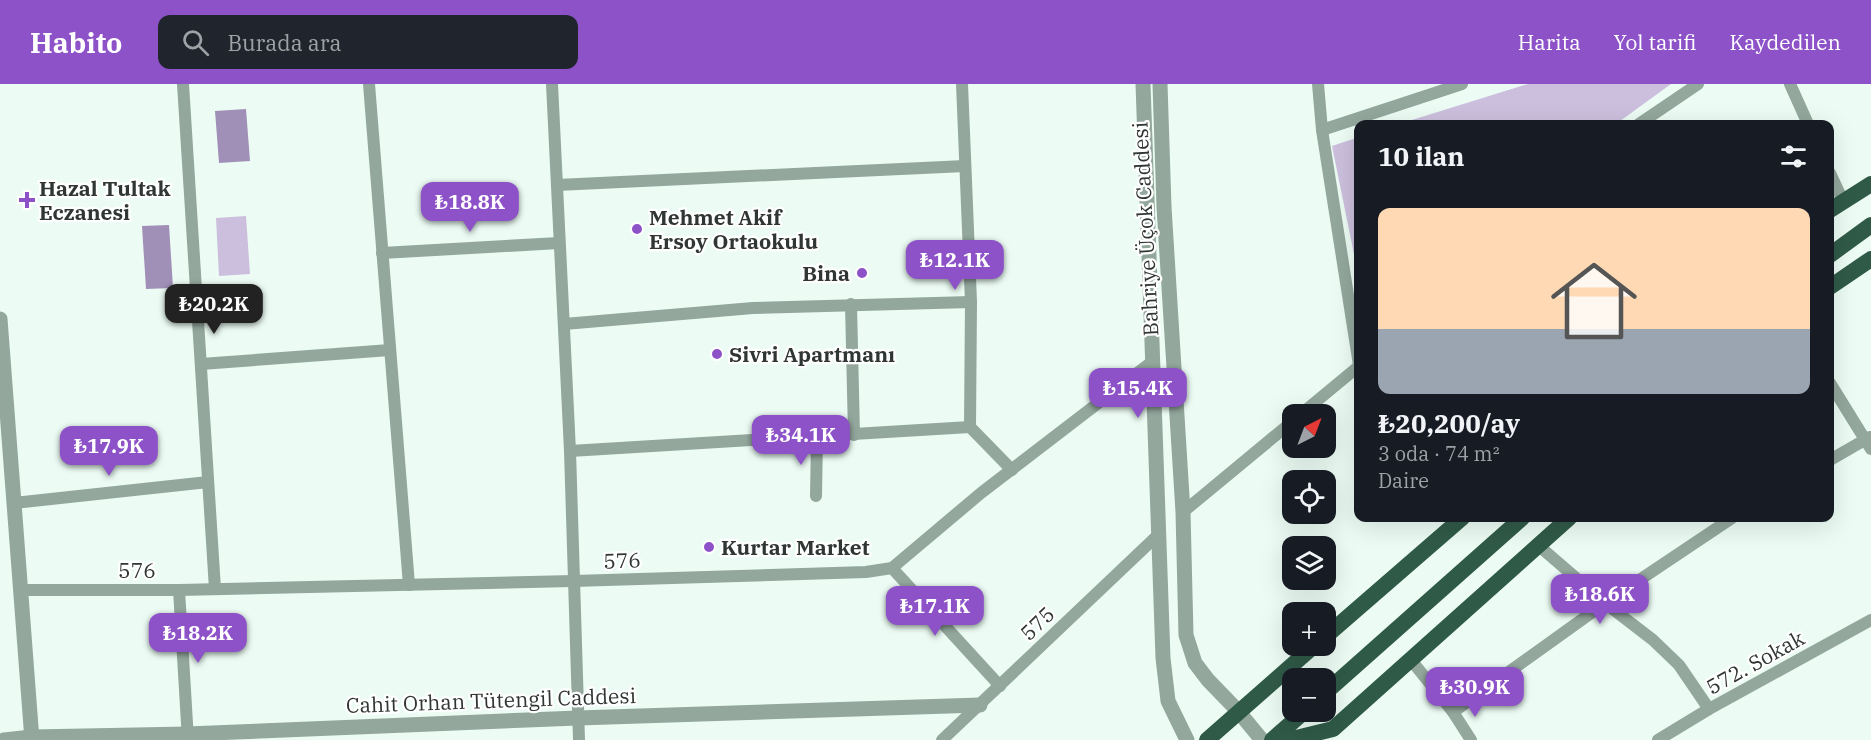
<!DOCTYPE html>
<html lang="tr">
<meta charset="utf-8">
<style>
:root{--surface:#171b24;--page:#20242c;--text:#f1f3f6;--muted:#9ea1a6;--line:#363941;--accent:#8d51c8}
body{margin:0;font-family:"IBM Plex Serif",serif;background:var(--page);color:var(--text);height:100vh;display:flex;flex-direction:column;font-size:22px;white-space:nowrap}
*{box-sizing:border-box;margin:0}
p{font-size:20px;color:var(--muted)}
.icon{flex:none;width:33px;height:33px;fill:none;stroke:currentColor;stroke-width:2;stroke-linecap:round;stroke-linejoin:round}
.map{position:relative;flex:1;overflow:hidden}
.details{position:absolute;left:1354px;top:36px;width:480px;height:402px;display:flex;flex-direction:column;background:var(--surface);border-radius:12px;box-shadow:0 6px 24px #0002}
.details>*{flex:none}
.needle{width:39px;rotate:42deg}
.controls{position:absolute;left:1282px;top:320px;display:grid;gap:12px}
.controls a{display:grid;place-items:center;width:54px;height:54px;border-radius:12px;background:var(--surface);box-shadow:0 6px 24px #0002;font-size:30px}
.price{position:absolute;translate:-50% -51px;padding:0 14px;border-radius:12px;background:var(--accent);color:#fff;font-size:20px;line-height:39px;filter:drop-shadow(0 2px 3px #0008)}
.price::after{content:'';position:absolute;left:50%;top:36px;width:18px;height:14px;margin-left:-9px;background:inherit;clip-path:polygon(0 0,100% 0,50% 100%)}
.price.selected{background:#222;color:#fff}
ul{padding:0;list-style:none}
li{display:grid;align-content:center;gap:12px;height:318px;padding:0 24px}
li+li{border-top:2px solid var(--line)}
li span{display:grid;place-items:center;height:186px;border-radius:12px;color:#555}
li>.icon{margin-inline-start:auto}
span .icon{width:108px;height:108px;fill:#fffc;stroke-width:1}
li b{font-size:26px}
h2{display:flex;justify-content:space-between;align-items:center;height:72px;padding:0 24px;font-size:26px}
header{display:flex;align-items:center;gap:36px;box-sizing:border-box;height:84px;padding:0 30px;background:var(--accent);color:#fff}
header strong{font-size:28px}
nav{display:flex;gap:33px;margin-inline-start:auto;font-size:21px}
.search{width:420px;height:54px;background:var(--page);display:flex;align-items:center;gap:15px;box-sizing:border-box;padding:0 21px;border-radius:12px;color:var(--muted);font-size:22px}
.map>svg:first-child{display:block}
.green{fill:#cbbfdd}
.water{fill:#a08fb7}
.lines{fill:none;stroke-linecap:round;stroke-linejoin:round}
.minor{stroke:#93a79d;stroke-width:12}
.tertiary{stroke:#93a79d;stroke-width:15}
.trunk{stroke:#305a48;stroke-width:16}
.poi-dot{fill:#8d51c8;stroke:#fff;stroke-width:2}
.labels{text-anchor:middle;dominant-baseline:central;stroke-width:4.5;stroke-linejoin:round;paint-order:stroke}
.poi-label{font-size:21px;font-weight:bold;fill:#303633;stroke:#fff;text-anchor:start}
.street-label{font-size:21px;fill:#303633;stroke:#fff}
</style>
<header>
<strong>Habito</strong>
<div class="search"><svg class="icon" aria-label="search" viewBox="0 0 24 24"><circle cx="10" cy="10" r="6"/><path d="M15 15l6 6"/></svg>Burada ara</div>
<nav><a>Harita</a><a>Yol tarifi</a><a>Kaydedilen</a></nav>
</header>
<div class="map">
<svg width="1871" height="656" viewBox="0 0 1871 656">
<rect width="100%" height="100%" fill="#ecfcf4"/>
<g class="green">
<path d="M 1528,0 L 1671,0 L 1616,40 L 1399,40 Z"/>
<path d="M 1359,53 L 1359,195 L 1332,62 Z"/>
<path d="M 246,132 L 250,190 L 219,192 L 216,134 Z"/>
</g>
<g class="water">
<path d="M 246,25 L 250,77 L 219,79 L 215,27 Z"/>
<path d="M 169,141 L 173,204 L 146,205 L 142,142 Z"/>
</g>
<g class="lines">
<g class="minor">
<path d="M 183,0 L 215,505"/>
<path d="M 369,0 L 409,501"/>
<path d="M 552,0 L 570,367 L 579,656"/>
<path d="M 962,0 L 971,218 L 970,343 L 1012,386"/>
<path d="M 1318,0 L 1322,46 L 1359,281"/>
<path d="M 1790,0 L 1808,40"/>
<path d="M 1639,40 L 1698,0"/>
<path d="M 1322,46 L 1462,0"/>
<path d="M 1830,89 L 1843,117"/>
<path d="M 557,101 L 965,82"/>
<path d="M 382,169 L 559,159"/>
<path d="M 851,220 L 854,351"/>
<path d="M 564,240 L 753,224 L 971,218"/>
<path d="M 201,280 L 390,266"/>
<path d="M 1830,299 L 1871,365"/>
<path d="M 1301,330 L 1359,282"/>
<path d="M 570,367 L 970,343"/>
<path d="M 1830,376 L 1870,353"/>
<path d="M 816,412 L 817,353"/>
<path d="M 14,419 L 208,398"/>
<path d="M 1183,428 L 1293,337"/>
<path d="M 1539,462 L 1605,519 L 1653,556 L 1679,581 L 1709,625"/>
<path d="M 892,484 L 1000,602"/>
<path d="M 20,506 L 179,506 L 573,497 L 866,488 L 892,484 L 981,409 L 1153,277"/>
<path d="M 179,506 L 188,656"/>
<path d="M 1411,576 L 1453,628 L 1471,656"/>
<path d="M 1453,628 L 1605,519 L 1732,434"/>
<path d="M 942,656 L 1159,450"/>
<path d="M 1658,656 L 1709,625 L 1871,536"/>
</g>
<g class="tertiary">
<path d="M 1143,0 L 1163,574 L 1168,617 L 1187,656"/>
<path d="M 1160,0 L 1164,123 L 1183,428 L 1186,551 L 1195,579 L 1208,596 L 1238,627 L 1262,656"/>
<path d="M 0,235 L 32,656"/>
<path d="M 4,656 L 32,653 L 187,650 L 578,634 L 980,621"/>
</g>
<g class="trunk">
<path d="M 1830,126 L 1871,100"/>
<path d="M 1830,171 L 1871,141"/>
<path d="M 1830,203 L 1871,175"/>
<path d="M 1326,552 L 1462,434"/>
<path d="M 1326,608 L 1522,434"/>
<path d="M 1207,656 L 1315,561"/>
<path d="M 1272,656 L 1305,627"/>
<path d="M 1288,656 L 1333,645 L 1569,434"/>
</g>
</g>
<g class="poi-dot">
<path d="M24 107h6v6h6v6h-6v6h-6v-6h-6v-6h6z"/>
<circle cx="637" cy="145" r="6"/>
<circle cx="862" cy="189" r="6"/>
<circle cx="717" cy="270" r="6"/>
<circle cx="709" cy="463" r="6"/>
</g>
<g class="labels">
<g class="poi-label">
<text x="39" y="104">Hazal Tultak<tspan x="39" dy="24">Eczanesi</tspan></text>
<text x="649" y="133">Mehmet Akif<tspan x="649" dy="24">Ersoy Ortaokulu</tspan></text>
<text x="850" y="189" text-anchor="end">Bina</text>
<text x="729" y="270">Sivri Apartmanı</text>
<text x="721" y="463">Kurtar Market</text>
</g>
<g class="street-label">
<text transform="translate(1145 145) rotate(-93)">Bahriye Üçok Caddesi</text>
<text transform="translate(622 476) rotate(-2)">576</text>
<text x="137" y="486">576</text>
<text transform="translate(1037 539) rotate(-44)">575</text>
<text transform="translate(1755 578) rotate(-29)">572. Sokak</text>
<text transform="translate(491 616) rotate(-2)">Cahit Orhan Tütengil Caddesi</text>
</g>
</g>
</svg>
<div class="controls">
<a><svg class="needle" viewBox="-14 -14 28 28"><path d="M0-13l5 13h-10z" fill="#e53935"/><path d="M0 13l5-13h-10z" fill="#9ea1a6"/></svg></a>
<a><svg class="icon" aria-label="locate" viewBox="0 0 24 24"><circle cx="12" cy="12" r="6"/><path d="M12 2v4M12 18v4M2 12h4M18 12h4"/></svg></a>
<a><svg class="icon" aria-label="layers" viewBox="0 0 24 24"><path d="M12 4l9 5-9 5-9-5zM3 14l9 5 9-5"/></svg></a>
<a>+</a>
<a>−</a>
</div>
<b class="price" style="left:470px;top:149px">₺18.8K</b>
<b class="price" style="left:955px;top:207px">₺12.1K</b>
<b class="price selected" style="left:214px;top:251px">₺20.2K</b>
<b class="price" style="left:1138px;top:335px">₺15.4K</b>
<b class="price" style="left:801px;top:382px">₺34.1K</b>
<b class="price" style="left:109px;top:393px">₺17.9K</b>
<b class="price" style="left:1600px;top:541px">₺18.6K</b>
<b class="price" style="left:935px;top:553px">₺17.1K</b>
<b class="price" style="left:198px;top:580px">₺18.2K</b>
<b class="price" style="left:1475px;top:634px">₺30.9K</b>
<section class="details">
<h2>10 ilan<svg class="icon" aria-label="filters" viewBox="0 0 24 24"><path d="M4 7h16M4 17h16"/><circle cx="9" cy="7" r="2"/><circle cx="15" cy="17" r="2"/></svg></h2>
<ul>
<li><span style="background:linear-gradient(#ffd9b3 65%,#9aa5b1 0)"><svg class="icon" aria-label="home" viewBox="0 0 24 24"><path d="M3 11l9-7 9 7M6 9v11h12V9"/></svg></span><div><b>₺20,200/ay</b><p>3 oda · 74 m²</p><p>Daire</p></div></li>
</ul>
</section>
</div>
